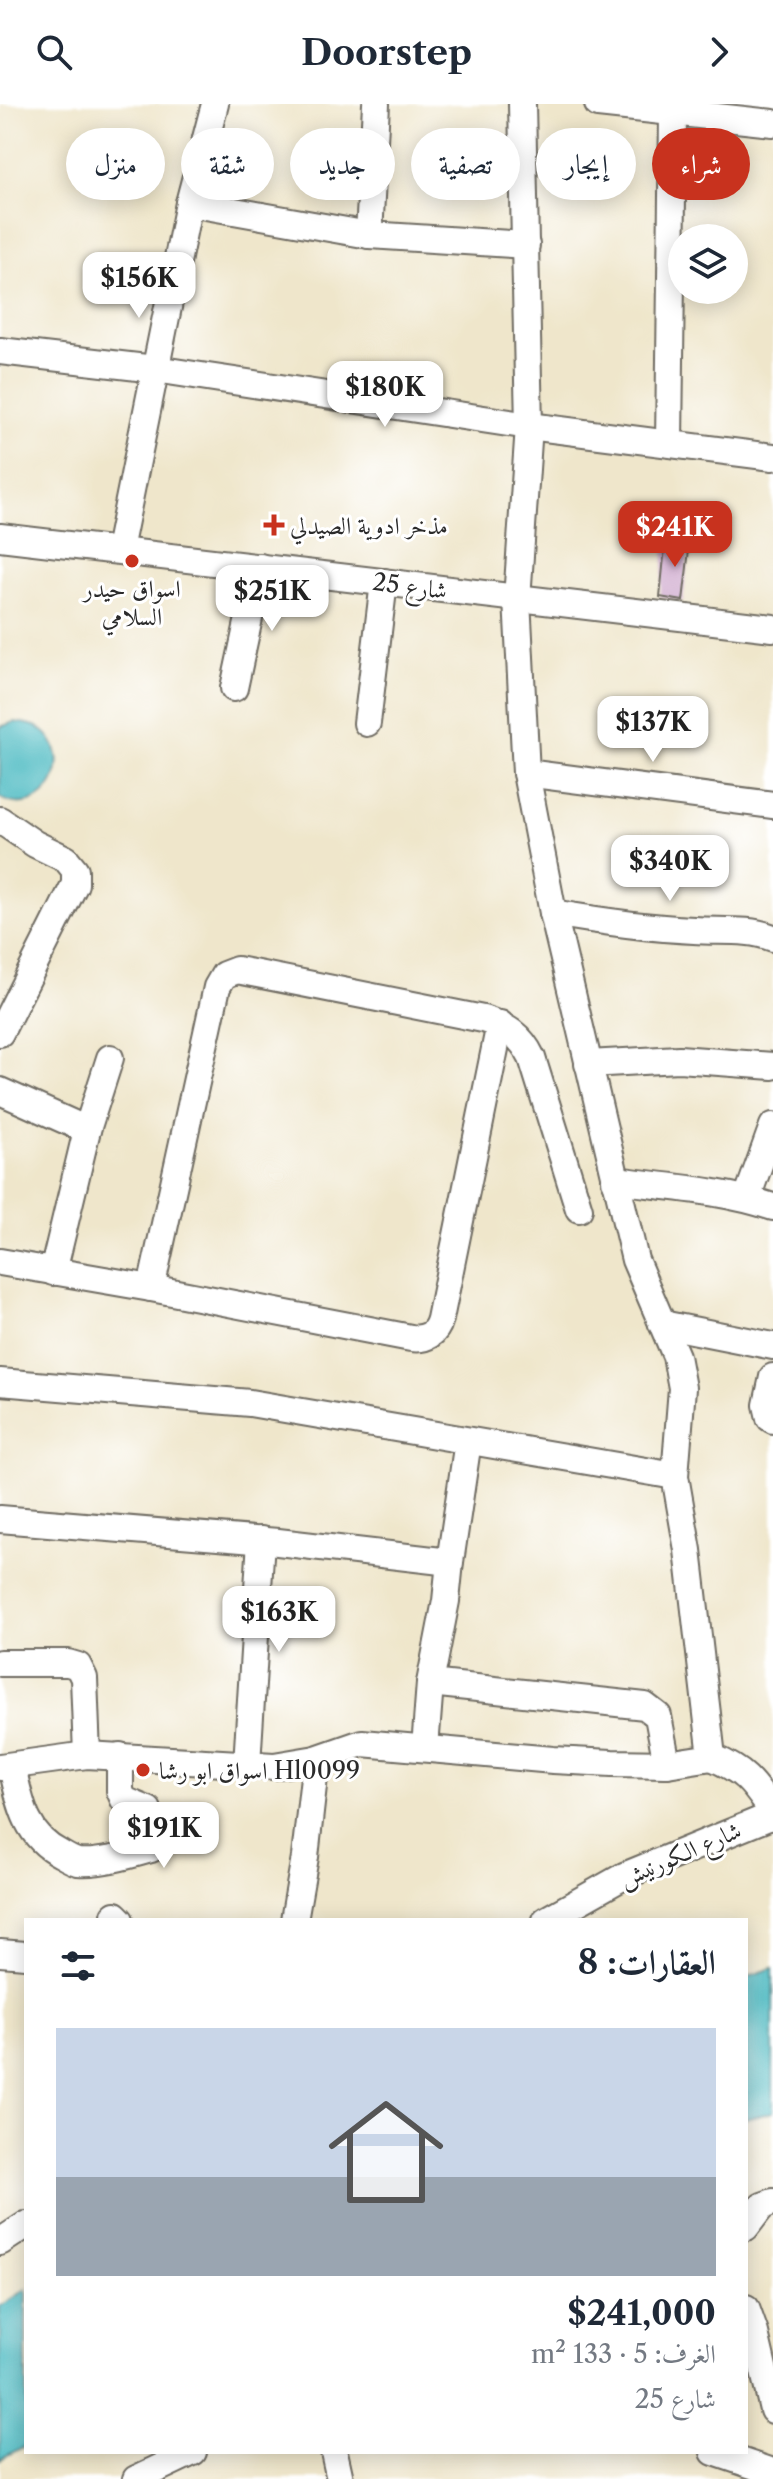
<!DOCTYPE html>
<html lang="ar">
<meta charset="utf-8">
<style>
:root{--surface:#fff;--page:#f2f2f3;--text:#1f2937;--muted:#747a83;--line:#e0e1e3;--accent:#c8321e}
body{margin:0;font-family:"Libre Caslon Text",Amiri,serif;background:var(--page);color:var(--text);direction:rtl;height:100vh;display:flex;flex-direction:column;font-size:30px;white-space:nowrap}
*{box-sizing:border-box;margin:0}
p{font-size:26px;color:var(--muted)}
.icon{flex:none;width:44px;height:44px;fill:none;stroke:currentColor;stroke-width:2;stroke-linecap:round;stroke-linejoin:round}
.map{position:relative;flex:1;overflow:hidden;direction:ltr}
.panel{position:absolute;left:24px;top:1814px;width:724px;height:536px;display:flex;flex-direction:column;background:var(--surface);border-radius:0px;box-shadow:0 4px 20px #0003;direction:rtl}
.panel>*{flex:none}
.hud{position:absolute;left:24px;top:24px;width:726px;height:72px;direction:rtl;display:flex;gap:16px}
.controls{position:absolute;left:668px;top:120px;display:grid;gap:16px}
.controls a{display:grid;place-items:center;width:80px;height:80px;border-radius:50%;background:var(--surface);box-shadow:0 4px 20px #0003;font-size:40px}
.price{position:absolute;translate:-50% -68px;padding:0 18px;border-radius:16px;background:#fff;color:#222;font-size:26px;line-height:52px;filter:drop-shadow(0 2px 4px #0008)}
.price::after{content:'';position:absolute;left:50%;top:48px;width:24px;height:18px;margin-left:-12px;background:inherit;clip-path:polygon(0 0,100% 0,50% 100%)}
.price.active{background:var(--accent);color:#fff}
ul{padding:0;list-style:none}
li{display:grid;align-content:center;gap:16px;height:424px;padding:0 32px}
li+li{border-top:2px solid var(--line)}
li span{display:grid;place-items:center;height:248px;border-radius:0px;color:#555}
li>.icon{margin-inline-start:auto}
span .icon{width:144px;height:144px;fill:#fffc;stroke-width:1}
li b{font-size:34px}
h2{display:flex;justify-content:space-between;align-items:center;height:96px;padding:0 32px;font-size:34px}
.tag{padding:0 28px;border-radius:36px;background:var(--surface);box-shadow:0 4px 20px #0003;font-size:28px;line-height:72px}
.tag.active{background:var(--accent);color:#fff}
header{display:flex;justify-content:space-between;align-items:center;height:104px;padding:0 32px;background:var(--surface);font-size:36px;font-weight:700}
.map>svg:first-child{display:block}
.water{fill:#4ab9c1;stroke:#3a7276;stroke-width:2}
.building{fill:#cca5cb}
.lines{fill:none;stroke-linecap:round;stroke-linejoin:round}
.minor-casing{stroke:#706c63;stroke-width:30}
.minor{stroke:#fff;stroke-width:26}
.poi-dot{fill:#c8321e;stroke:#fff;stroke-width:3}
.labels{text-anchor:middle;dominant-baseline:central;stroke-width:6;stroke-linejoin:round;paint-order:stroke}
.poi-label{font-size:24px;fill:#2b2b2b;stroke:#fff;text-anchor:start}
.street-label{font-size:24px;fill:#2b2b2b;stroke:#fff}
</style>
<header><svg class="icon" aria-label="forward" viewBox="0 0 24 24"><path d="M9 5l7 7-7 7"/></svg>Doorstep<svg class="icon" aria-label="search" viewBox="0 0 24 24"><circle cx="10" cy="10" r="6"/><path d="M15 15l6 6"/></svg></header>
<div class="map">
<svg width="773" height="2375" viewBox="0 0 773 2375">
<rect width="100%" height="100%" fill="#fff"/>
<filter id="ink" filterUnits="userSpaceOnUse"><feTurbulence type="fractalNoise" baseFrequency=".0125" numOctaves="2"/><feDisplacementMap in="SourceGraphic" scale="16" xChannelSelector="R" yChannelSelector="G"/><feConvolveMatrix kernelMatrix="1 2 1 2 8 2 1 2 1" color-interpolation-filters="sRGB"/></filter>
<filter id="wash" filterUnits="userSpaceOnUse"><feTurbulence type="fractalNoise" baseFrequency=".006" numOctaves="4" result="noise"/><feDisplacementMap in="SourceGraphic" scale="32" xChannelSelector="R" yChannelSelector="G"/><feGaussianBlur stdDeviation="1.8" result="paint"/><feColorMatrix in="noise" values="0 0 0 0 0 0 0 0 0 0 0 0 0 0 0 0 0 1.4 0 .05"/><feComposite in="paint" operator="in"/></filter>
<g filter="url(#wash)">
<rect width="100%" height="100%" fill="#efe6cb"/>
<g class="water">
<path d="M 14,618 C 22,619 33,620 39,624 C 81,652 45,719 0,694 L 0,623 Z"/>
<path d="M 773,1864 L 773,2008 L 746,2015 L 746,1873 Z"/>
<path d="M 26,2185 L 26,2338 L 23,2343 L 0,2355 L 0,2202 Z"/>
</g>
<g id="blocks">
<path class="building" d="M 666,433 L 690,437 L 683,497 L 660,493 Z"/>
</g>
</g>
<g filter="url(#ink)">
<use href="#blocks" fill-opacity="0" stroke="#706c63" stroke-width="2"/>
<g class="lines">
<g class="minor-casing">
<g id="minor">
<path d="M 522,0 L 529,322 L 517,495 L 526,669 L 553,809 L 635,1156 L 676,1252 L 682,1284 L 675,1372 L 688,1446 L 712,1653 C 746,1668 752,1678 773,1708"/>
<path d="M 598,0 L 773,19"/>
<path d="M 189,99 L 369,131 L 526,141"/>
<path d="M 369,131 L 376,0"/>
<path d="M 0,247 L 155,265 L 529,322 L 773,353"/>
<path d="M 669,339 L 673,9"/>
<path d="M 0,433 L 773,524"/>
<path d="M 119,446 L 189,99 L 215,0"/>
<path d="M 234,584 L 260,463"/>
<path d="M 367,619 L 384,478"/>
<path d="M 526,669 L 773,701"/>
<path d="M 0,716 L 35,740 L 66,755 L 75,766 L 75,780 L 0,929"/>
<path d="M 553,809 C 599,817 647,824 694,826 C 720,828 749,824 773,834"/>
<path d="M 588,960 L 679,955 L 773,962"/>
<path d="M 0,987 L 87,1026"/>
<path d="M 615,1076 C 668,1083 722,1086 773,1103"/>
<path d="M 747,1094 L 773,1022"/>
<path d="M 0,1158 L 151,1184 L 411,1234 C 426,1236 436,1230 440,1215 L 500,920"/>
<path d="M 53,1168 L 87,1026 L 110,954"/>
<path d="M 151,1184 L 217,883 L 224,871 L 237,866 L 483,915 C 506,922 521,931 532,954 L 579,1105"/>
<path d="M 662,1220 L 773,1242"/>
<path d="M 773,1273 L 767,1301 L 770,1314 L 773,1316"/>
<path d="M 0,1278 L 250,1299 L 675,1372"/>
<path d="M 0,1415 L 278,1438 L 450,1458"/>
<path d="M 0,1559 L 68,1559 L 78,1562 L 84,1574 L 87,1651"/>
<path d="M 430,1579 L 645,1602 L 658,1612 L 667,1660"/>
<path d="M 425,1644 L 430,1579 L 446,1497 L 450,1458 L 468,1337"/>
<path d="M 247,1660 L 261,1436"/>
<path d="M 12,1662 C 20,1698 25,1732 61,1750 C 66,1753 73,1757 78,1758 C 100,1760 130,1751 151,1745 L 154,1737 L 148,1706 L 124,1696 L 120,1687 L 120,1652"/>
<path d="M 0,1663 L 87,1651 L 274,1662 L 316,1655 L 362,1639 L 553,1656 L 612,1659 L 667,1660 L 712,1653"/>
<path d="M 115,1811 L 120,1816"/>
<path d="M 294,1816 L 305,1753 L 316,1655"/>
<path d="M 546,1816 L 624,1772 L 773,1711"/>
<path d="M 0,1849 L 26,1851"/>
<path d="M 746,2123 L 762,2102 L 773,2098"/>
<path d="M 0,2138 L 26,2121"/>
<path d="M 746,2204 L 755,2229 L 773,2306"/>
<path d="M 334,2348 L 340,2375"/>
<path d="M 714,2348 L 773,2368"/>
<path d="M 136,2375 L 193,2348"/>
</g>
</g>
<use href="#minor" class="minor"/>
</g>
</g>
<g class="poi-dot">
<path d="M270 409h8v8h8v8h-8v8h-8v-8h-8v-8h8z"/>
<circle cx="132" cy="457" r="8"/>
<circle cx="143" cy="1666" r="8"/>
</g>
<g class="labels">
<g class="poi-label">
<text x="290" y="421">مذخر ادوية الصيدلي</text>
<text x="132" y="484" text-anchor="middle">اسواق حيدر<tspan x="132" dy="28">السلامي</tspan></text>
<text x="159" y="1666">اسواق ابو رشا Hl0099</text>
</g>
<g class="street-label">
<text transform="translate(410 482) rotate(7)">شارع 25</text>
<text transform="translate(680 1750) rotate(-23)">شارع الكورنيش</text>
</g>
</g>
</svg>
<div class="controls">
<a><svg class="icon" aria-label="layers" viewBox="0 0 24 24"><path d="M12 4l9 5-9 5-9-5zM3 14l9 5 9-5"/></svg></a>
</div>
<b class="price" style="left:139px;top:216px">$156K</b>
<b class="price" style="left:385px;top:325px">$180K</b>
<b class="price active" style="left:675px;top:465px">$241K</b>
<b class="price" style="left:272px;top:529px">$251K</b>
<b class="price" style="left:653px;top:660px">$137K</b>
<b class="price" style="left:670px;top:799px">$340K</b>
<b class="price" style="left:279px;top:1550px">$163K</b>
<b class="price" style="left:164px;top:1766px">$191K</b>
<div class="hud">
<a class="tag active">شراء</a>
<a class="tag">إيجار</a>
<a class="tag">تصفية</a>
<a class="tag">جديد</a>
<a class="tag">شقة</a>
<a class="tag">منزل</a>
</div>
<section class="panel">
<h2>العقارات: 8<svg class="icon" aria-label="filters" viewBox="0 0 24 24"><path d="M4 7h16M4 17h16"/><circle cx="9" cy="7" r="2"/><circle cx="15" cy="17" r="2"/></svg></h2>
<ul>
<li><span style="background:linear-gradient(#c9d6e8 60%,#9aa5b1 0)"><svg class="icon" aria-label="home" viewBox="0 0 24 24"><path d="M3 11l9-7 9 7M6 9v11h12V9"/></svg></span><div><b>$241,000</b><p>الغرف: 5 · 133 m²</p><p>شارع 25</p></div></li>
</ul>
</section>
</div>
